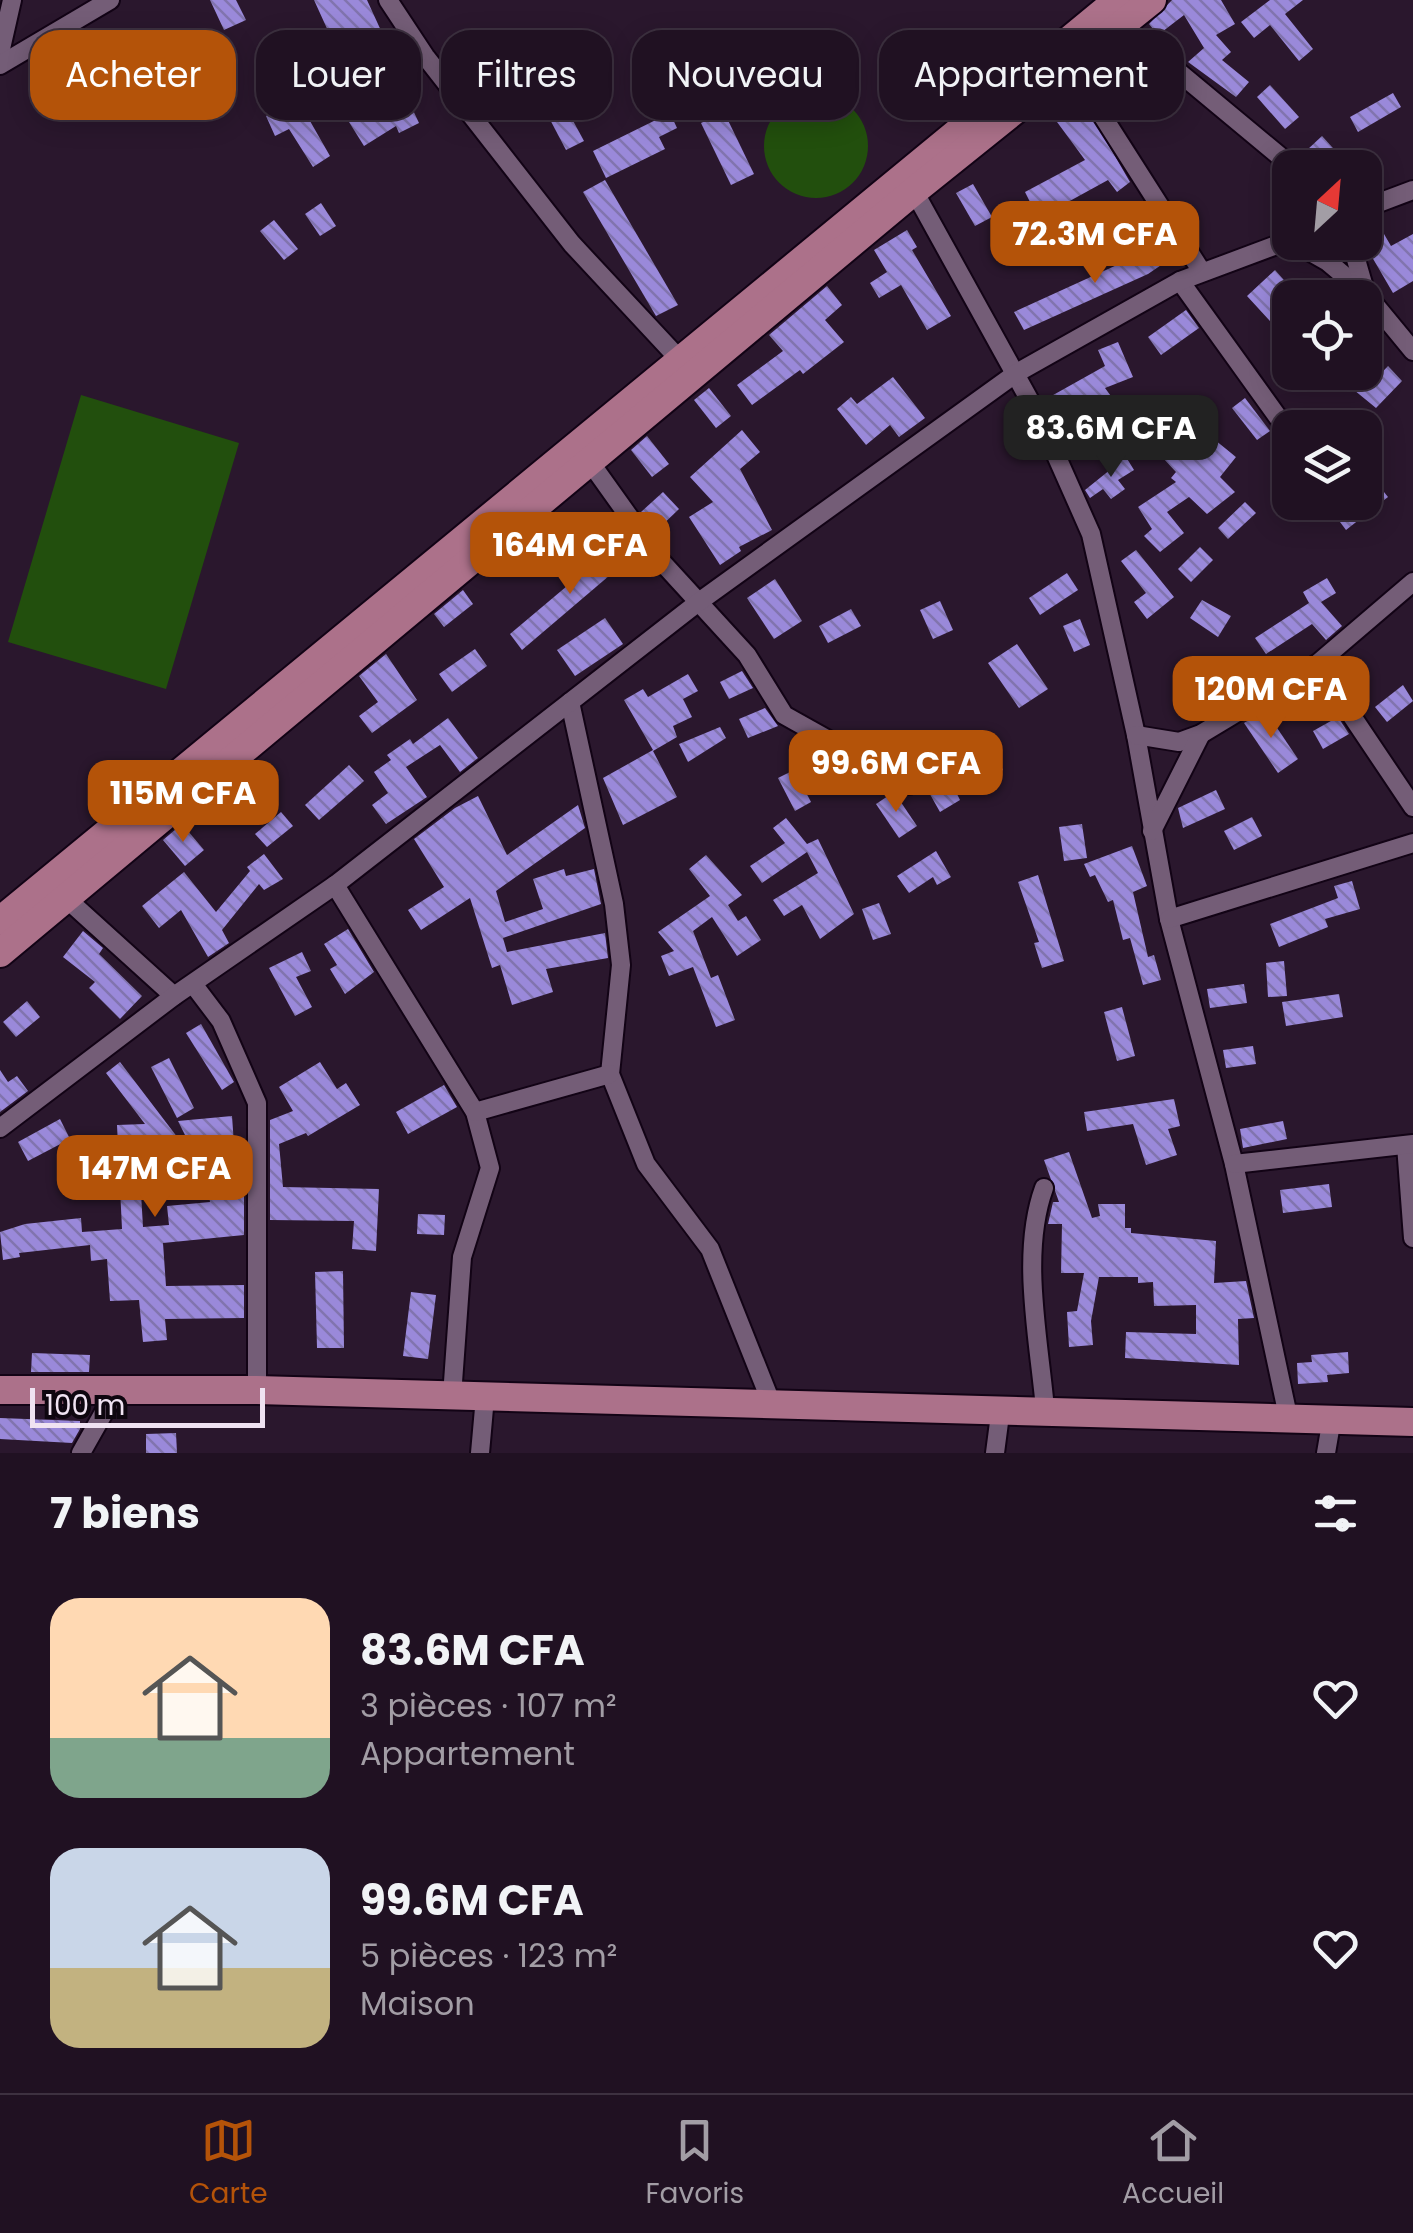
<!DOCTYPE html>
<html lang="fr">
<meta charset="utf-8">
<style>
:root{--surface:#201122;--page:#2d1f2f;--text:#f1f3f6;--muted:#a29da5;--line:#3d3140;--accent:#b45309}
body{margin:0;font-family:Poppins,sans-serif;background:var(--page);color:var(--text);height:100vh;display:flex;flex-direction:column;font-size:38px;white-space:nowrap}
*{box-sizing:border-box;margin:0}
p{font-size:32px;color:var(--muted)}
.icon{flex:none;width:55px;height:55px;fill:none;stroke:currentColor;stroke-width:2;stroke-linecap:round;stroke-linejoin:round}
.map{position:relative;height:1453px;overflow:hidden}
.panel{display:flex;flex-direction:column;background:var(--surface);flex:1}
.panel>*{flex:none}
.hud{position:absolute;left:30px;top:30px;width:1355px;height:90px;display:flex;gap:20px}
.needle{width:65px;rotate:26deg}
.controls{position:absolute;left:1272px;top:150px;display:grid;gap:20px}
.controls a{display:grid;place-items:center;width:110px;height:110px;border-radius:20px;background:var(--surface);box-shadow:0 5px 25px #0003,0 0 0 2px var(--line);font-size:50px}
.scale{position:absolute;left:30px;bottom:25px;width:235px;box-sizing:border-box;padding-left:10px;border:5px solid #efe2f1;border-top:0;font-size:28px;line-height:35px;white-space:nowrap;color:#efe2f1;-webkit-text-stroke:8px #0e060f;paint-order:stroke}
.price{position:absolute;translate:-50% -85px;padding:0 22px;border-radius:20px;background:var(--accent);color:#fff;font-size:32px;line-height:65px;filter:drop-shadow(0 2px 5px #0008)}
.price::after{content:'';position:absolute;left:50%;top:60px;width:30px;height:22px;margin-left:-15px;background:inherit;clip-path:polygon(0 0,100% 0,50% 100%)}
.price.current{background:#222;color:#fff}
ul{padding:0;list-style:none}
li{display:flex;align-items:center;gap:30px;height:250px;padding:0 50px}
li span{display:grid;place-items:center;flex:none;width:280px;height:200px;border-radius:30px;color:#555}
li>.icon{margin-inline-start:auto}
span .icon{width:120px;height:120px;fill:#fffc;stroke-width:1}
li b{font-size:42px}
h2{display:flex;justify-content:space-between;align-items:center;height:120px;padding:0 50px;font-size:42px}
.chip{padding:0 35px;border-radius:30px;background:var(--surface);box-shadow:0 5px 25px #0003,0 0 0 2px var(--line);font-size:35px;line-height:90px}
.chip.current{background:var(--accent);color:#fff}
.menu{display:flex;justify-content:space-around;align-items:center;height:140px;border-top:2px solid var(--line);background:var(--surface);font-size:28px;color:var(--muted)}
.menu a{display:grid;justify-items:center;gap:5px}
.menu .current{color:var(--accent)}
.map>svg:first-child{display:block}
.green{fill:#224f0d}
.building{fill:url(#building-back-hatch)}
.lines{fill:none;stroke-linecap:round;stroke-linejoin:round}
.minor-casing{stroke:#120315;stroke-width:22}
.primary-casing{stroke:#120315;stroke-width:32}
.minor{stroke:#745d77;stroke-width:18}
.primary{stroke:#ac718a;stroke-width:28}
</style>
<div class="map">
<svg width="1413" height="1453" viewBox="0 0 1413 1453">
<defs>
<pattern id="building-back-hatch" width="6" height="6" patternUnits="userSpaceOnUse" patternTransform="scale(2.5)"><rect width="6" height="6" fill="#9a89da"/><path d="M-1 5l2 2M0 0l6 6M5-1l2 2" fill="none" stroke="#8174ae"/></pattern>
</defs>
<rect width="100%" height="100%" fill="#2a172d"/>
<g class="green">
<circle cx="816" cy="146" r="52"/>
<path d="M 81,395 L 239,443 L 166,689 L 8,642 Z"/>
</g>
<g class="building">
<path d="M 210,0 L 236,0 L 246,20 L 224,30 Z"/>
<path d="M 314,0 L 367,0 L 383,35 L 323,67 L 310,44 L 329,33 Z"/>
<path d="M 1172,0 L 1221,0 L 1235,24 L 1216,35 L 1231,52 L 1222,60 L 1249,82 L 1236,97 L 1188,62 L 1204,48 L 1184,15 L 1158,35 L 1149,24 Z"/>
<path d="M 1270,0 L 1303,0 L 1285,14 L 1313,49 L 1299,61 L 1270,25 L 1254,38 L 1241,22 Z"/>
<path d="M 1124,52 L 1149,90 L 1130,104 L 1113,78 L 1083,101 L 1130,182 L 1117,192 L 1108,180 L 1057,208 L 1067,229 L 1048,238 L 1025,192 L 1085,160 L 1046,107 L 1096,67 Z"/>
<path d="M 925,75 L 933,92 L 907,104 L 899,87 Z"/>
<path d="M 552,82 L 584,141 L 566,150 L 535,91 Z"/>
<path d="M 1270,85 L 1299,117 L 1285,129 L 1257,97 Z"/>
<path d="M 404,91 L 419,123 L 399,133 L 396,126 L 364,146 L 339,106 L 360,93 L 369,107 Z"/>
<path d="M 1393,93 L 1401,107 L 1358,132 L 1350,117 Z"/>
<path d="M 298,100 L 330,156 L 313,167 L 289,129 L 275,136 L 266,116 Z"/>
<path d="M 724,112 L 754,174 L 731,185 L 701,123 Z"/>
<path d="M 670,113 L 677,128 L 659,137 L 665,149 L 606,178 L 593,151 Z"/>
<path d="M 1322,136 L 1351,168 L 1323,168 L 1307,150 Z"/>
<path d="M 605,180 L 678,305 L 656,316 L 583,192 Z"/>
<path d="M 973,184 L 992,217 L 975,226 L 956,193 Z"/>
<path d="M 321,203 L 336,226 L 320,236 L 305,214 Z"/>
<path d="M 274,220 L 298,249 L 284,260 L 260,231 Z"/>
<path d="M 907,230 L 917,247 L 912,250 L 951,316 L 927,330 L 901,285 L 879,298 L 870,283 L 887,272 L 874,250 Z"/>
<path d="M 1384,234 L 1391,246 L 1413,234 L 1413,281 L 1393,293 L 1365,245 Z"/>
<path d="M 1166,238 L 1176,255 L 1148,274 L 1024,330 L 1014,312 L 1152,249 Z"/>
<path d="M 1275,270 L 1300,298 L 1290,298 L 1290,343 L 1247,296 Z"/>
<path d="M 827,286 L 842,305 L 825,320 L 844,342 L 803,374 L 800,370 L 752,405 L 737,385 L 783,351 L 769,335 Z"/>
<path d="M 1186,310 L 1199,328 L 1161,355 L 1148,337 Z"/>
<path d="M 1118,342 L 1133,377 L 1105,388 L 1141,437 L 1126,448 L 1089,398 L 1056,416 L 1046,399 L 1105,366 L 1098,350 Z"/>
<path d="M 1388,366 L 1402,381 L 1376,408 L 1332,372 L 1365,372 L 1371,384 Z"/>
<path d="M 893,377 L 925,418 L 899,437 L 890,425 L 866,445 L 837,409 L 851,397 L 857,404 Z"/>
<path d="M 709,388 L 731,416 L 716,428 L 694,400 Z"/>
<path d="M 1245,398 L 1270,431 L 1257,440 L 1232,408 Z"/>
<path d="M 1190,405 L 1215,440 L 1236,457 L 1220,477 L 1235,492 L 1207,514 L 1189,497 L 1167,512 L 1184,533 L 1160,552 L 1144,536 L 1152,529 L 1138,507 L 1176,482 L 1171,478 L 1176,472 L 1150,444 Z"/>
<path d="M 742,430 L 760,452 L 740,469 L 772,530 L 739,547 L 741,551 L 720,565 L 689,517 L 713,502 L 690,477 Z"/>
<path d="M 647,436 L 669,464 L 652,477 L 631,450 Z"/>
<path d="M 1126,457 L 1134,470 L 1118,480 L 1125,489 L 1111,499 L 1103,489 L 1090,498 L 1085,490 Z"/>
<path d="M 1372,477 L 1388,497 L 1346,530 L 1331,510 L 1340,502 L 1365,502 L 1365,483 Z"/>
<path d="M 663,492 L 679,509 L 655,532 L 641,512 Z"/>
<path d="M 1245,502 L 1256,513 L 1228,539 L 1218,528 Z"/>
<path d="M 618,543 L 630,558 L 522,650 L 510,634 Z"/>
<path d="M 1200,547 L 1213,560 L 1191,582 L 1178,569 Z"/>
<path d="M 1136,550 L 1174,597 L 1147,619 L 1134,602 L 1146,593 L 1121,561 Z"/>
<path d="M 1067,573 L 1078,590 L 1040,615 L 1029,598 Z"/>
<path d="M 1327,578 L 1336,593 L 1321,602 L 1342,626 L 1326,640 L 1312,624 L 1266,654 L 1255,638 L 1309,603 L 1303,592 Z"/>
<path d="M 775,579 L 802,621 L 774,639 L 747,598 Z"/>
<path d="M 463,590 L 473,604 L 444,627 L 434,614 Z"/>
<path d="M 1202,600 L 1231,616 L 1218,637 L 1190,618 Z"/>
<path d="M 940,601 L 953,630 L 933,639 L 920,610 Z"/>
<path d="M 851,609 L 861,626 L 828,643 L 819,626 Z"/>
<path d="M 605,618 L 623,644 L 575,676 L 557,650 Z"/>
<path d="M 1080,619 L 1090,645 L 1074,652 L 1063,626 Z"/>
<path d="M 1017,644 L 1048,689 L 1019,708 L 988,663 Z"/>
<path d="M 475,649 L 487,666 L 452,692 L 439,674 Z"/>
<path d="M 386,654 L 417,700 L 372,733 L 359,716 L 378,702 L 359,676 Z"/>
<path d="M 742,671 L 753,688 L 729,699 L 720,682 Z"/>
<path d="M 688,674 L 698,691 L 683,699 L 692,717 L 673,726 L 677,737 L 653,751 L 677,797 L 623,825 L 603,778 L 653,750 L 624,700 L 643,689 L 648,697 Z"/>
<path d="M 1403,685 L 1413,701 L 1387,722 L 1375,707 Z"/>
<path d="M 765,708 L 778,726 L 748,738 L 739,719 Z"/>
<path d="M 1265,710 L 1298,759 L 1278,773 L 1244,723 Z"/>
<path d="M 1338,717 L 1349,734 L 1323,749 L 1313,731 Z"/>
<path d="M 448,718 L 478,758 L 460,772 L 440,745 L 406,767 L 427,797 L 386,824 L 372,805 L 388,793 L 374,772 L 391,760 L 387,755 L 410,739 L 413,744 Z"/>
<path d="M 720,727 L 726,738 L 688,762 L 679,744 Z"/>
<path d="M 995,753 L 1003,770 L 956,792 L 960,800 L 940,812 L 918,773 L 938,762 L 946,776 Z"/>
<path d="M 349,765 L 364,781 L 319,820 L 305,805 Z"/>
<path d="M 794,770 L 811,802 L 795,811 L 778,778 Z"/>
<path d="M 1216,790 L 1225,809 L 1183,828 L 1178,808 Z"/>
<path d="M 894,792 L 917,826 L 899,838 L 876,804 Z"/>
<path d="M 478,796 L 507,855 L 578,805 L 585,828 L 496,891 L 505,922 L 543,909 L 533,879 L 564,869 L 566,876 L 594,869 L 601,904 L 503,938 L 507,952 L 605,933 L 608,958 L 546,969 L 553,992 L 512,1005 L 500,965 L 492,968 L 470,898 L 421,930 L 408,910 L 444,887 L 414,839 L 455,808 Z"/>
<path d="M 281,812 L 293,826 L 267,847 L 255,834 Z"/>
<path d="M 1252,817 L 1262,836 L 1234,850 L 1224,831 Z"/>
<path d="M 786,818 L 807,844 L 818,839 L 854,914 L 820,939 L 802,905 L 784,916 L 773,900 L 818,873 L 807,852 L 762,883 L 750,866 L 785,843 L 773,828 Z"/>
<path d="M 182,824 L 204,850 L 185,866 L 163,840 Z"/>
<path d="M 1082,824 L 1087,858 L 1064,861 L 1059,827 Z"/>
<path d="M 1132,846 L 1147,886 L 1133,892 L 1148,957 L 1154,955 L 1161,980 L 1143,985 L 1130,938 L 1123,940 L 1113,900 L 1108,902 L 1095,875 L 1090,877 L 1084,864 Z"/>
<path d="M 936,851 L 951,877 L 937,885 L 933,877 L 909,893 L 897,876 Z"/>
<path d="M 264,854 L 283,879 L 264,890 L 259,884 L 222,930 L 229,943 L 208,957 L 181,910 L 159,928 L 142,906 L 184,872 L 216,912 L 250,871 L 247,867 Z"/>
<path d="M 706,855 L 742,895 L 728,905 L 738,921 L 746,916 L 761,940 L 737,956 L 712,917 L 693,931 L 711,978 L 718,975 L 735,1020 L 716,1027 L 693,967 L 669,976 L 661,956 L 674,951 L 658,932 L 710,896 L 689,869 Z"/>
<path d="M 1038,875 L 1064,961 L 1042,968 L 1034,943 L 1039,942 L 1018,882 Z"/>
<path d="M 1352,881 L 1360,909 L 1325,919 L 1328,927 L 1279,947 L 1270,924 L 1338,898 L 1334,886 Z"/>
<path d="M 879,903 L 891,934 L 873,940 L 862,909 Z"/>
<path d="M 348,929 L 374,972 L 345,994 L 330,969 L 337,965 L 324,944 Z"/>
<path d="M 83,931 L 103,948 L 99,954 L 142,996 L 120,1019 L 89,988 L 95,982 L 63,957 Z"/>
<path d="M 302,952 L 311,971 L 296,977 L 312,1007 L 295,1016 L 269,968 Z"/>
<path d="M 1284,961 L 1287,996 L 1268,997 L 1266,963 Z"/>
<path d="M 1244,984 L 1247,1003 L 1210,1008 L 1207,989 Z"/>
<path d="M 1339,994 L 1343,1017 L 1286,1026 L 1282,1002 Z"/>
<path d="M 27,1001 L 40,1017 L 16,1037 L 3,1022 Z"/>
<path d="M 1122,1007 L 1135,1056 L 1117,1061 L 1104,1012 Z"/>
<path d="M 201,1024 L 234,1082 L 222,1090 L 186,1033 Z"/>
<path d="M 1253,1046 L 1256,1064 L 1226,1068 L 1223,1050 Z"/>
<path d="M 169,1058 L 194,1108 L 177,1118 L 151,1067 Z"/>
<path d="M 120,1062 L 181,1142 L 166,1143 L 166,1193 L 141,1193 L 143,1227 L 169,1225 L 167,1206 L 210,1202 L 206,1177 L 221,1174 L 217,1139 L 188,1141 L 178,1121 L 232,1116 L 234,1144 L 244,1143 L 244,1235 L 163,1243 L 166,1286 L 244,1285 L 244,1318 L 165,1319 L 167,1340 L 143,1342 L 139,1300 L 110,1301 L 107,1259 L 91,1261 L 90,1245 L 19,1253 L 20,1257 L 3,1260 L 0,1232 L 25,1224 L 81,1218 L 82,1232 L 122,1229 L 117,1125 L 145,1124 L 106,1073 Z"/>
<path d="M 320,1062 L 337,1089 L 346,1083 L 360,1105 L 308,1136 L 306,1133 L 279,1144 L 283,1187 L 379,1189 L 376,1251 L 352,1249 L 354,1221 L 270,1220 L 270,1120 L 293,1111 L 279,1087 Z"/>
<path d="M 0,1070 L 8,1082 L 17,1076 L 28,1091 L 0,1112 Z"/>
<path d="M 444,1085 L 457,1107 L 408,1134 L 396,1112 Z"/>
<path d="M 1174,1099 L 1180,1126 L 1168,1129 L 1177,1155 L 1146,1165 L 1133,1124 L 1087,1131 L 1084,1112 Z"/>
<path d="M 60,1119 L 70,1139 L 28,1161 L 18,1142 Z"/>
<path d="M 1283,1121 L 1287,1139 L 1243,1148 L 1240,1129 Z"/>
<path d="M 1069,1152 L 1092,1218 L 1100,1216 L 1098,1204 L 1125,1204 L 1125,1228 L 1131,1228 L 1131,1233 L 1216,1241 L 1214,1283 L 1246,1281 L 1254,1318 L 1238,1319 L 1239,1365 L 1125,1358 L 1126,1332 L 1196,1334 L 1196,1305 L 1154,1306 L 1153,1282 L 1138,1283 L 1138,1277 L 1099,1277 L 1091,1321 L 1093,1345 L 1069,1347 L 1067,1312 L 1077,1311 L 1084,1273 L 1061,1273 L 1062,1224 L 1048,1224 L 1053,1202 L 1059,1202 L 1044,1160 Z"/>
<path d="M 1329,1184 L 1332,1207 L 1283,1213 L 1280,1190 Z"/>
<path d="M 418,1214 L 445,1215 L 444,1235 L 417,1234 Z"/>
<path d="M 343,1271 L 344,1348 L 317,1348 L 315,1272 Z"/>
<path d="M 411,1292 L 436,1295 L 428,1359 L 403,1356 Z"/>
<path d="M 1348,1352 L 1349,1373 L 1327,1375 L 1328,1382 L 1298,1384 L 1297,1363 L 1312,1362 L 1311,1355 Z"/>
<path d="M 32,1353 L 90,1355 L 89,1372 L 31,1372 Z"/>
<path d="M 0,1418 L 80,1421 L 80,1429 L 72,1443 L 0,1439 Z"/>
<path d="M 176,1433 L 177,1453 L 146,1453 L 146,1434 Z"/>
</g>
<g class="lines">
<g class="minor-casing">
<g id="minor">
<path d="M 388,0 L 425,56 L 572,244 L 681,361"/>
<path d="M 1122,25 L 1294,168"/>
<path d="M 0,53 L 12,0"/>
<path d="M 0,65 L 110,0"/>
<path d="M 1100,112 L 1202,272"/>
<path d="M 914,191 L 1040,419 L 1091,534 L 1136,735 L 1169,919 L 1234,1164 L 1288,1416"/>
<path d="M 1365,208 L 1413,190"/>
<path d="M 1293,242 L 1328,262 L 1365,293"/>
<path d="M 1351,242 L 1366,294 L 1413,351"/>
<path d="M 1180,281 L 1290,434"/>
<path d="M 590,462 L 660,560 L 747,655 L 784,715 L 909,785"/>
<path d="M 1317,664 L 1413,807"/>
<path d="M 570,702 L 614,904 L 621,965 L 610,1074 L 646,1164 L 710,1249 L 771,1402"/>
<path d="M 1136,735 L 1179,742 L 1201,734 L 1317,664 L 1413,582"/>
<path d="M 1152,831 L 1201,734"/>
<path d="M 335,885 L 475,1112 L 490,1168 L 462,1257 L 452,1396"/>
<path d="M 68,900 L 174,996"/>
<path d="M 1169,919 L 1413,843"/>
<path d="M 193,984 L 221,1021 L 257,1103 L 257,1390"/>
<path d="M 475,1112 L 610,1074"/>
<path d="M 0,1128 L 174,996 L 335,885 L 696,604 L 1015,374 L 1180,281 L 1290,240"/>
<path d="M 1406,1145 L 1413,1238"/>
<path d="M 1234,1164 L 1413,1144"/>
<path d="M 1044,1188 C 1020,1254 1039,1339 1045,1409"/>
<path d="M 81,1453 L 116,1391"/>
<path d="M 480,1453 L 485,1397"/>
<path d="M 995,1453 L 1001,1407"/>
<path d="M 1326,1453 L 1332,1418"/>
</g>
</g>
<g class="primary-casing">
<g id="primary">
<path d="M 0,921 L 1118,0"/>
<path d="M 0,953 L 914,191 L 1152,0"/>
<path d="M 0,1390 L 257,1390 L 1413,1422"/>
</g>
</g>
<use href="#minor" class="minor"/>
<use href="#primary" class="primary"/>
</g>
</svg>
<div class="controls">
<a><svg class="needle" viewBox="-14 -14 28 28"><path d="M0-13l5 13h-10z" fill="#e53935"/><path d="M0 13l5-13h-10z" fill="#a29da5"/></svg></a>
<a><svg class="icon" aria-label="locate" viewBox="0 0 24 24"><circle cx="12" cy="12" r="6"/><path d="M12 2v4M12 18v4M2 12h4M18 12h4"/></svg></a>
<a><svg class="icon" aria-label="layers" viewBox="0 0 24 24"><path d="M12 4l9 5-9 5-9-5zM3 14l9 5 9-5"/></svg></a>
</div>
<div class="scale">100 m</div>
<b class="price" style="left:1095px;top:286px">72.3M CFA</b>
<b class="price current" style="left:1111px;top:480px">83.6M CFA</b>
<b class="price" style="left:570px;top:597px">164M CFA</b>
<b class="price" style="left:1271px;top:741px">120M CFA</b>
<b class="price" style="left:896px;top:815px">99.6M CFA</b>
<b class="price" style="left:183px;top:845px">115M CFA</b>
<b class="price" style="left:155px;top:1220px">147M CFA</b>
<div class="hud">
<a class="chip current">Acheter</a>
<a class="chip">Louer</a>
<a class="chip">Filtres</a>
<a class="chip">Nouveau</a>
<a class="chip">Appartement</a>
</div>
</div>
<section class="panel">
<h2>7 biens<svg class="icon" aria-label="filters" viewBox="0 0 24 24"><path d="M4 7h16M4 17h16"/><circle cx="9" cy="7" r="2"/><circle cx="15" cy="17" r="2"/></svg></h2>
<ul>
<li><span style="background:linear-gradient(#ffd9b3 70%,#7fa58c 0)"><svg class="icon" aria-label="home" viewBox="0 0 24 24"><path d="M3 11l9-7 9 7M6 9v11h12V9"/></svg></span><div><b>83.6M CFA</b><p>3 pièces · 107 m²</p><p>Appartement</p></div><svg class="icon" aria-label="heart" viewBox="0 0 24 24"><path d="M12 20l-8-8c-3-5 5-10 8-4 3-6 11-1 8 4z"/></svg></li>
<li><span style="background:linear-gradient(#c9d6e8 60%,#c2b280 0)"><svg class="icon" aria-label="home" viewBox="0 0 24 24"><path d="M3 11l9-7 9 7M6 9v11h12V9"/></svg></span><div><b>99.6M CFA</b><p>5 pièces · 123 m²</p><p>Maison</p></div><svg class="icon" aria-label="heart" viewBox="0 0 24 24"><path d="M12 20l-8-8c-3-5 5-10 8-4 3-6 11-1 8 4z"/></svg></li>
</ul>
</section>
<nav class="menu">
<a class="current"><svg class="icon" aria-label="map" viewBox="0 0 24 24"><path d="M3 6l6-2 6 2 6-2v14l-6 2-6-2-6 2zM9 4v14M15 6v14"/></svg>Carte</a>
<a><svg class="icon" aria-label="saved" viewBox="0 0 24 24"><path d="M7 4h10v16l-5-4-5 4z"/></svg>Favoris</a>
<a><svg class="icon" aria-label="home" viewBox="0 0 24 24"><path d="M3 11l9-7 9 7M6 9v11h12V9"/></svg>Accueil</a>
</nav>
